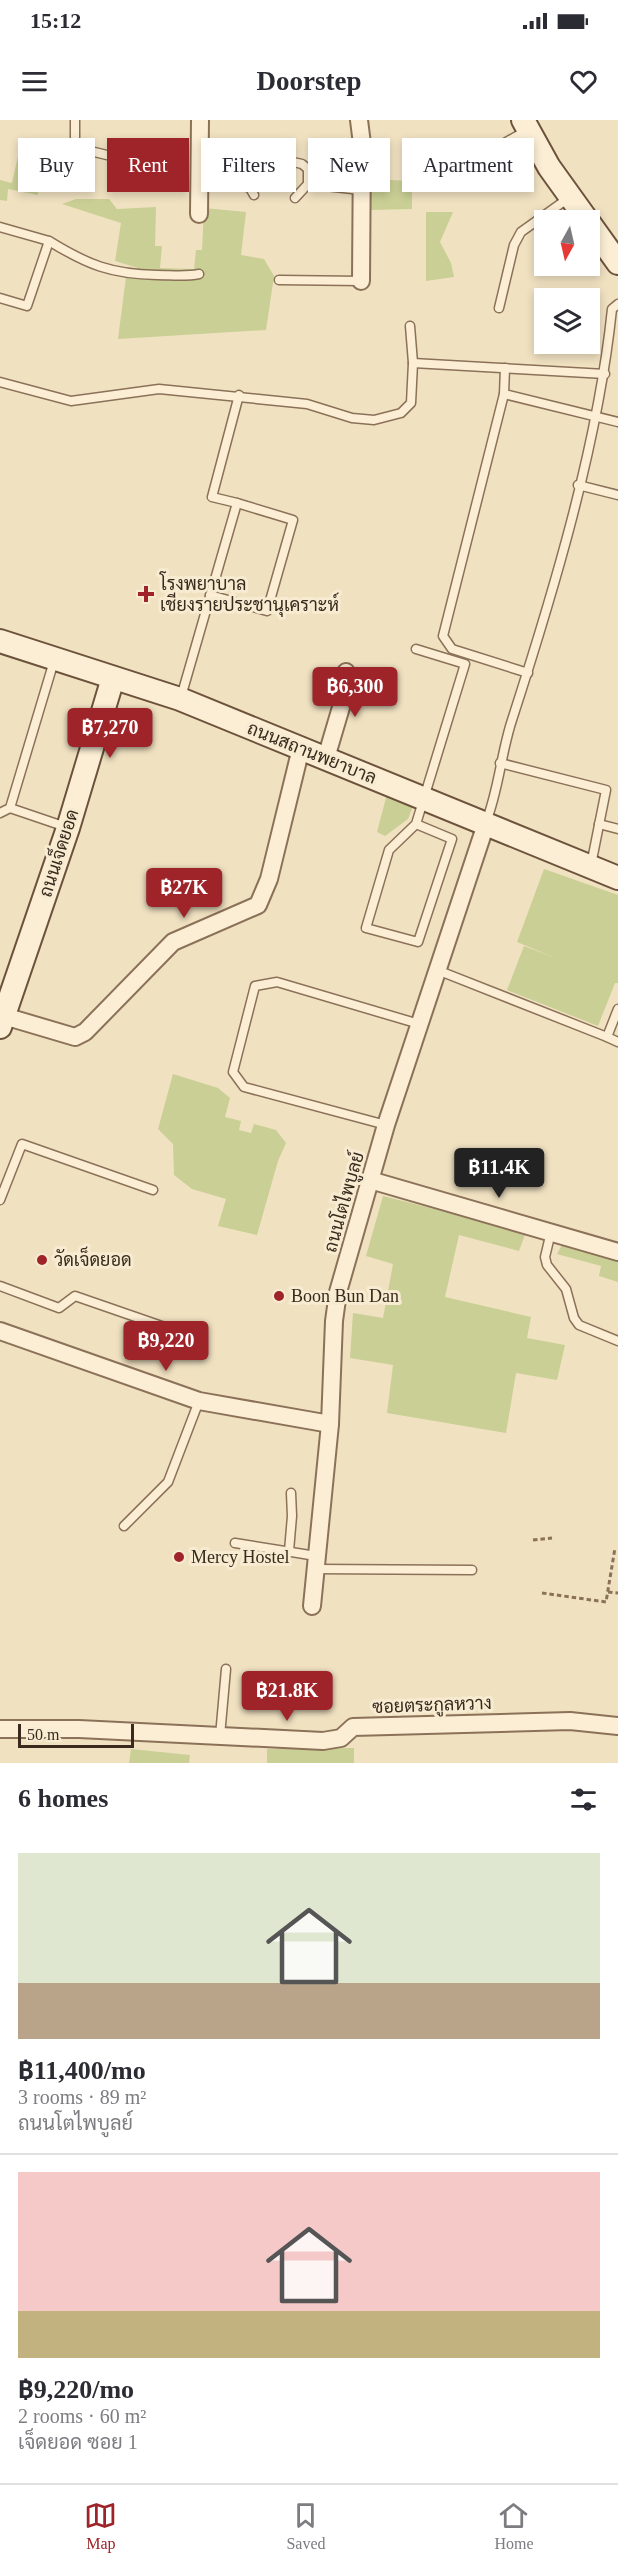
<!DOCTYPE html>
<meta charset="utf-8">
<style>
:root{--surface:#fff;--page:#f2f2f3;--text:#2b2b33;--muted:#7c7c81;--line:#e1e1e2;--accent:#9e2429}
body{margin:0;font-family:"Times New Roman",Sarabun,serif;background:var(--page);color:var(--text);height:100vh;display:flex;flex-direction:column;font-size:22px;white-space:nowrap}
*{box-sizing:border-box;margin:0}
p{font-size:20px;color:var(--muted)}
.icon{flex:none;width:33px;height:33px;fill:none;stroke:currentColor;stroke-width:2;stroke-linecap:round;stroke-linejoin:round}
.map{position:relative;height:1643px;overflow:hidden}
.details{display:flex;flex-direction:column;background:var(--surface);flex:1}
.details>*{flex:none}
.top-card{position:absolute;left:18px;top:18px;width:582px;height:54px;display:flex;gap:12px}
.needle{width:39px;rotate:188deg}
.fabs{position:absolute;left:534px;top:90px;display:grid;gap:12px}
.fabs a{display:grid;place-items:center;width:66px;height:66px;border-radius:0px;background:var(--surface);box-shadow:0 3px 9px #0003;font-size:30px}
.scale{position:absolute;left:18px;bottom:15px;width:116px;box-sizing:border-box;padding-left:6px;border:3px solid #3a2a1d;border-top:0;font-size:16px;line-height:21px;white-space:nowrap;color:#3a2a1d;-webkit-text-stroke:4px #f7ebd1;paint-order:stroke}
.price{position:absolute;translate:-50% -51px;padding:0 14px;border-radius:6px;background:var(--accent);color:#fff;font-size:20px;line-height:39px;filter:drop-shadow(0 2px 3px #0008)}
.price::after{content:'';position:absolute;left:50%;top:36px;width:18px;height:14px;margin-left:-9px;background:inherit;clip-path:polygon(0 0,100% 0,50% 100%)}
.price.current{background:#222;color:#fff}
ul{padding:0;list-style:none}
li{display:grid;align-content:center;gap:12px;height:318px;padding:0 18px}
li+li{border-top:2px solid var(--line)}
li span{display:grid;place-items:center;height:186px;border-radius:0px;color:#555}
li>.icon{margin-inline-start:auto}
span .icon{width:108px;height:108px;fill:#fffc;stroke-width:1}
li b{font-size:26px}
h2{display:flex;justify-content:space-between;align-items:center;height:72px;padding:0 18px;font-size:26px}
.chip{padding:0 21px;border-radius:0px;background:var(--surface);box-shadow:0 3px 9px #0003;font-size:21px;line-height:54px}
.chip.current{background:var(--accent);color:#fff}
.status{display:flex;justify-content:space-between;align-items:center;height:42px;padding:0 30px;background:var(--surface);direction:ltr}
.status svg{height:16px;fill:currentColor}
header{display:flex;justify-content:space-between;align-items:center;height:78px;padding:0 18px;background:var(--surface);font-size:27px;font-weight:700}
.menu{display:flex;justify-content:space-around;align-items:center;height:84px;border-top:2px solid var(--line);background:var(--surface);font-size:16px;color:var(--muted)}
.menu a{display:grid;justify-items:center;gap:3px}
.menu .current{color:var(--accent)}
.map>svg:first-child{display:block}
.green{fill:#cacf95}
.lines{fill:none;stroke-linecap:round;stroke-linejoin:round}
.lane-casing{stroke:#8b7158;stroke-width:11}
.street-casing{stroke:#8b7158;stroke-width:20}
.secondary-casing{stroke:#6d523b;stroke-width:26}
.path{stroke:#8b7158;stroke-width:3;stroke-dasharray:4.5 3;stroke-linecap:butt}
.lane{stroke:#fbeed5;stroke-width:8}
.street{stroke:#fbeed5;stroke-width:16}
.secondary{stroke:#fbeed5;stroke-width:22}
.poi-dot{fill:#9e2429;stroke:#f7ebd1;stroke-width:2}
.labels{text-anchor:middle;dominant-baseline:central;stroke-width:6;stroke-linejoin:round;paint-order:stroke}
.poi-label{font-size:18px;fill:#3a2a1d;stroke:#f7ebd1;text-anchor:start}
.street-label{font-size:18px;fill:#3a2a1d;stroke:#f7ebd1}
</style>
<div class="status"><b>15:12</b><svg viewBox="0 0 49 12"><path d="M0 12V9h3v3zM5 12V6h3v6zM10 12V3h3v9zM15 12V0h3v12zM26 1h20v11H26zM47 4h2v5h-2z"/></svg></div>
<header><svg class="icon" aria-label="menu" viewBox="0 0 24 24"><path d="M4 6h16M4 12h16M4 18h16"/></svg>Doorstep<svg class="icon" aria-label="heart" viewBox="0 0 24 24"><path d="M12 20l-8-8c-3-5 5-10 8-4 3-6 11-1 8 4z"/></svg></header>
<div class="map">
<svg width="618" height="1643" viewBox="0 0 618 1643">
<rect width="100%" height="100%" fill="#f0e1c1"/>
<g class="green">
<path d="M 19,32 L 38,36 L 38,75 L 8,69 L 7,81 L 0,80 L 0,60 L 12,63 Z"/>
<path d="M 369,59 L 412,61 L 412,89 L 370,90 Z"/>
<path d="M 76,79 L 109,79 L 117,89 L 156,87 L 155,126 L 162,126 L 160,148 L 194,149 L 196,130 L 202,130 L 204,88 L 246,92 L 241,135 L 264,139 L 274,156 L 266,210 L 118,219 L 126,157 L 138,148 L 115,141 L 121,103 L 62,84 Z"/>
<path d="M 426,92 L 453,92 L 440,122 L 451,143 L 454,157 L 426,161 Z"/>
<path d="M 387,674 L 413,686 L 408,699 L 385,716 L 377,712 Z"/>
<path d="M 544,749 L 618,775 L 618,863 L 615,863 L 598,906 L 507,870 L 524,826 L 553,837 L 517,822 Z"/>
<path d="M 173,954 L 218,968 L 230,978 L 225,997 L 241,1001 L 239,1010 L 251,1013 L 254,1004 L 276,1010 L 286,1023 L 278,1041 L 257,1115 L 218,1106 L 226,1079 L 192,1069 L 174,1055 L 173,1024 L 158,1009 Z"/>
<path d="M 383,1076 L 526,1112 L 519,1131 L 459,1115 L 445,1177 L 531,1197 L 527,1218 L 565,1225 L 557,1260 L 516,1253 L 506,1313 L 387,1293 L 393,1245 L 350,1238 L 353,1193 L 383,1198 L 393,1144 L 366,1136 Z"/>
<path d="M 564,1121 L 618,1137 L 618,1162 L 599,1156 L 601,1146 L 557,1134 Z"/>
<path d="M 354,1628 L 354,1643 L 267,1643 L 267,1629 Z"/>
<path d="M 131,1629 L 190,1635 L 189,1643 L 129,1643 Z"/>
</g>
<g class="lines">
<g class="lane-casing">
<g id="lane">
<path d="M 75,0 L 75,22 L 78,28 L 115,37"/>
<path d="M 284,40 L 302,44 L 308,49 L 308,64 L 361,70"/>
<path d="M 427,45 C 471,46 489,31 526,11"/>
<path d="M 199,56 L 218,58 L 250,68 L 254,75"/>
<path d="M 295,78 L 308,64"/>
<path d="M 0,107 L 49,121 L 27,186 L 0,178"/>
<path d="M 49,121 C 88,145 111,154 157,155 C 171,155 185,157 199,154"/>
<path d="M 279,160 L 363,161"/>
<path d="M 499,188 L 514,125 L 521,112 L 570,77"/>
<path d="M 413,243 L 605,254"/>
<path d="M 505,248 L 504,274 L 443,516 L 452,529 L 528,553"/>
<path d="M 0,262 L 71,281 L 159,269 L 307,284 L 352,298 L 374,300 L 401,293 L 411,283 L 413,243 L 410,206"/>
<path d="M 504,274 L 618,302"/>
<path d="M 578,365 L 618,375"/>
<path d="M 210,475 L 267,491 L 293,400 L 237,383"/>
<path d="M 181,577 L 237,383 L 212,377 L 239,275"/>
<path d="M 500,643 L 606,670 L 591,745"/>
<path d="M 10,688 L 66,707"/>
<path d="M 0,693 L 10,688 L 54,541"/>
<path d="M 486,702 C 499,669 501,633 512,600 C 554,470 598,324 612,189 L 618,184"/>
<path d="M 416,704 L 452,719 L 418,822 L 366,808 L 389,730 L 416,704 L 465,544 L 416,529"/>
<path d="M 599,704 L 618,709"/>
<path d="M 437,850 L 607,917"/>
<path d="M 618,889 L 607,917 L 618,922"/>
<path d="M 386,1005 L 244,967 L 233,952 L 255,866 L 277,862 L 419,904"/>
<path d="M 0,1080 L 22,1024 L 153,1070"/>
<path d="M 551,1112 L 545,1137 L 547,1145 L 566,1169 L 574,1198 L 579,1205 L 618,1221"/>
<path d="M 0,1166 L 59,1188 L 75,1176 L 179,1212"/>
<path d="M 124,1406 L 168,1362 L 199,1281"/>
<path d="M 235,1423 L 316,1436"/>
<path d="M 289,1431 L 292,1396 L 291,1373"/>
<path d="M 315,1449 L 472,1450"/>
<path d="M 220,1616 L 226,1549"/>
</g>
</g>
<g class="street-casing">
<g id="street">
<path d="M 359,0 L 362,24 L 361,161"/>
<path d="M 199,94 L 200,0"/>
<path d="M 326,638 L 347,567 L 346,552"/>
<path d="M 4,896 L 75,917 L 85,912 L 173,822 L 258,785 L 269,759 L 301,628"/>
<path d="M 370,1060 L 618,1132"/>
<path d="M 0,1211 L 199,1281 L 330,1304"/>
<path d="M 312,1486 L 330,1304 L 334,1201 L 338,1172 L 386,1005 L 486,704"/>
<path d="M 0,1609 L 79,1609 L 323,1621 L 341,1618 L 353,1607 L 570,1601 L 618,1606"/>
</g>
</g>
<g class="secondary-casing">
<g id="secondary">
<path d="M 523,0 L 549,47 L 587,100"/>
<path d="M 590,104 L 618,143"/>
<path d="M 0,521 L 180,579 L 618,758"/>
<path d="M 0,907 L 68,708 L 113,558"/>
</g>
</g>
<g class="path">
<path d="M 533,1420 L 552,1418"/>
<path d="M 608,1472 L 618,1473"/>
<path d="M 542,1473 L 606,1482 L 615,1428"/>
</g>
<use href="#lane" class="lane"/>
<use href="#street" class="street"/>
<use href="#secondary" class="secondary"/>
</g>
<g class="poi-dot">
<path d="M143 465h6v6h6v6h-6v6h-6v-6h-6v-6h6z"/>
<circle cx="42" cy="1140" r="6"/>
<circle cx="279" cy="1176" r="6"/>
<circle cx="179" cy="1437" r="6"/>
</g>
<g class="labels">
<g class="poi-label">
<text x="160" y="464">โรงพยาบาล<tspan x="160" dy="21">เชียงรายประชานุเคราะห์</tspan></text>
<text x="54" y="1140">วัดเจ็ดยอด</text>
<text x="291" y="1176">Boon Bun Dan</text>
<text x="191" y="1437">Mercy Hostel</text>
</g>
<g class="street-label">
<text transform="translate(312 633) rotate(22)">ถนนสถานพยาบาล</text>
<text transform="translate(59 733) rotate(-72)">ถนนเจ็ดยอด</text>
<text transform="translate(344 1082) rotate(-74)">ถนนโตไพบูลย์</text>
<text transform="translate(432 1585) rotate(-2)">ซอยตระกูลหวาง</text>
</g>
</g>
</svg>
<div class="fabs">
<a><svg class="needle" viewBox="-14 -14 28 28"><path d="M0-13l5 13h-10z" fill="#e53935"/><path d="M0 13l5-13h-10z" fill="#7c7c81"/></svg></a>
<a><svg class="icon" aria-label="layers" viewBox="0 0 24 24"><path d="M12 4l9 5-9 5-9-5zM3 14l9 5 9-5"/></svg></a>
</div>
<div class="scale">50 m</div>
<b class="price" style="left:355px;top:598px">฿6,300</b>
<b class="price" style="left:110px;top:639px">฿7,270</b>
<b class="price" style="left:184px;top:799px">฿27K</b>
<b class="price current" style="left:499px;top:1079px">฿11.4K</b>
<b class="price" style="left:166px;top:1252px">฿9,220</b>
<b class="price" style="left:287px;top:1602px">฿21.8K</b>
<div class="top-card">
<a class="chip">Buy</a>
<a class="chip current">Rent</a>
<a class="chip">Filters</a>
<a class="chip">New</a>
<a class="chip">Apartment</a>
</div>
</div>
<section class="details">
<h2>6 homes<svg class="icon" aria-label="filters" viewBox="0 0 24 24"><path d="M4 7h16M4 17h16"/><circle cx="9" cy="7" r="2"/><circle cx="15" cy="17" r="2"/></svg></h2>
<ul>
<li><span style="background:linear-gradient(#dfe7d0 70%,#b9a48a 0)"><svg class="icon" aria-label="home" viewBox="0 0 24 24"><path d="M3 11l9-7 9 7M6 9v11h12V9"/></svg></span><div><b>฿11,400/mo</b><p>3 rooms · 89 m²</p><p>ถนนโตไพบูลย์</p></div></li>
<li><span style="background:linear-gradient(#f6c9c9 75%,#c2b280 0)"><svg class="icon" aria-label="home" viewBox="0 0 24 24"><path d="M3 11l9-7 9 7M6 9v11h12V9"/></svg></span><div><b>฿9,220/mo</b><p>2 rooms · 60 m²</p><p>เจ็ดยอด ซอย 1</p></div></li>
</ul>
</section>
<nav class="menu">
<a class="current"><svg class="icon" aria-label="map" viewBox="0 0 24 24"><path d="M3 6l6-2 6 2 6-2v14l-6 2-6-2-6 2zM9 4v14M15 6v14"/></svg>Map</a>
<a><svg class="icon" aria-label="saved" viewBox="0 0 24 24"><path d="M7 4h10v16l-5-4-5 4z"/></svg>Saved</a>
<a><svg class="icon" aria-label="home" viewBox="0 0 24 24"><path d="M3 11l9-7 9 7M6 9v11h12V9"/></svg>Home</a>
</nav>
